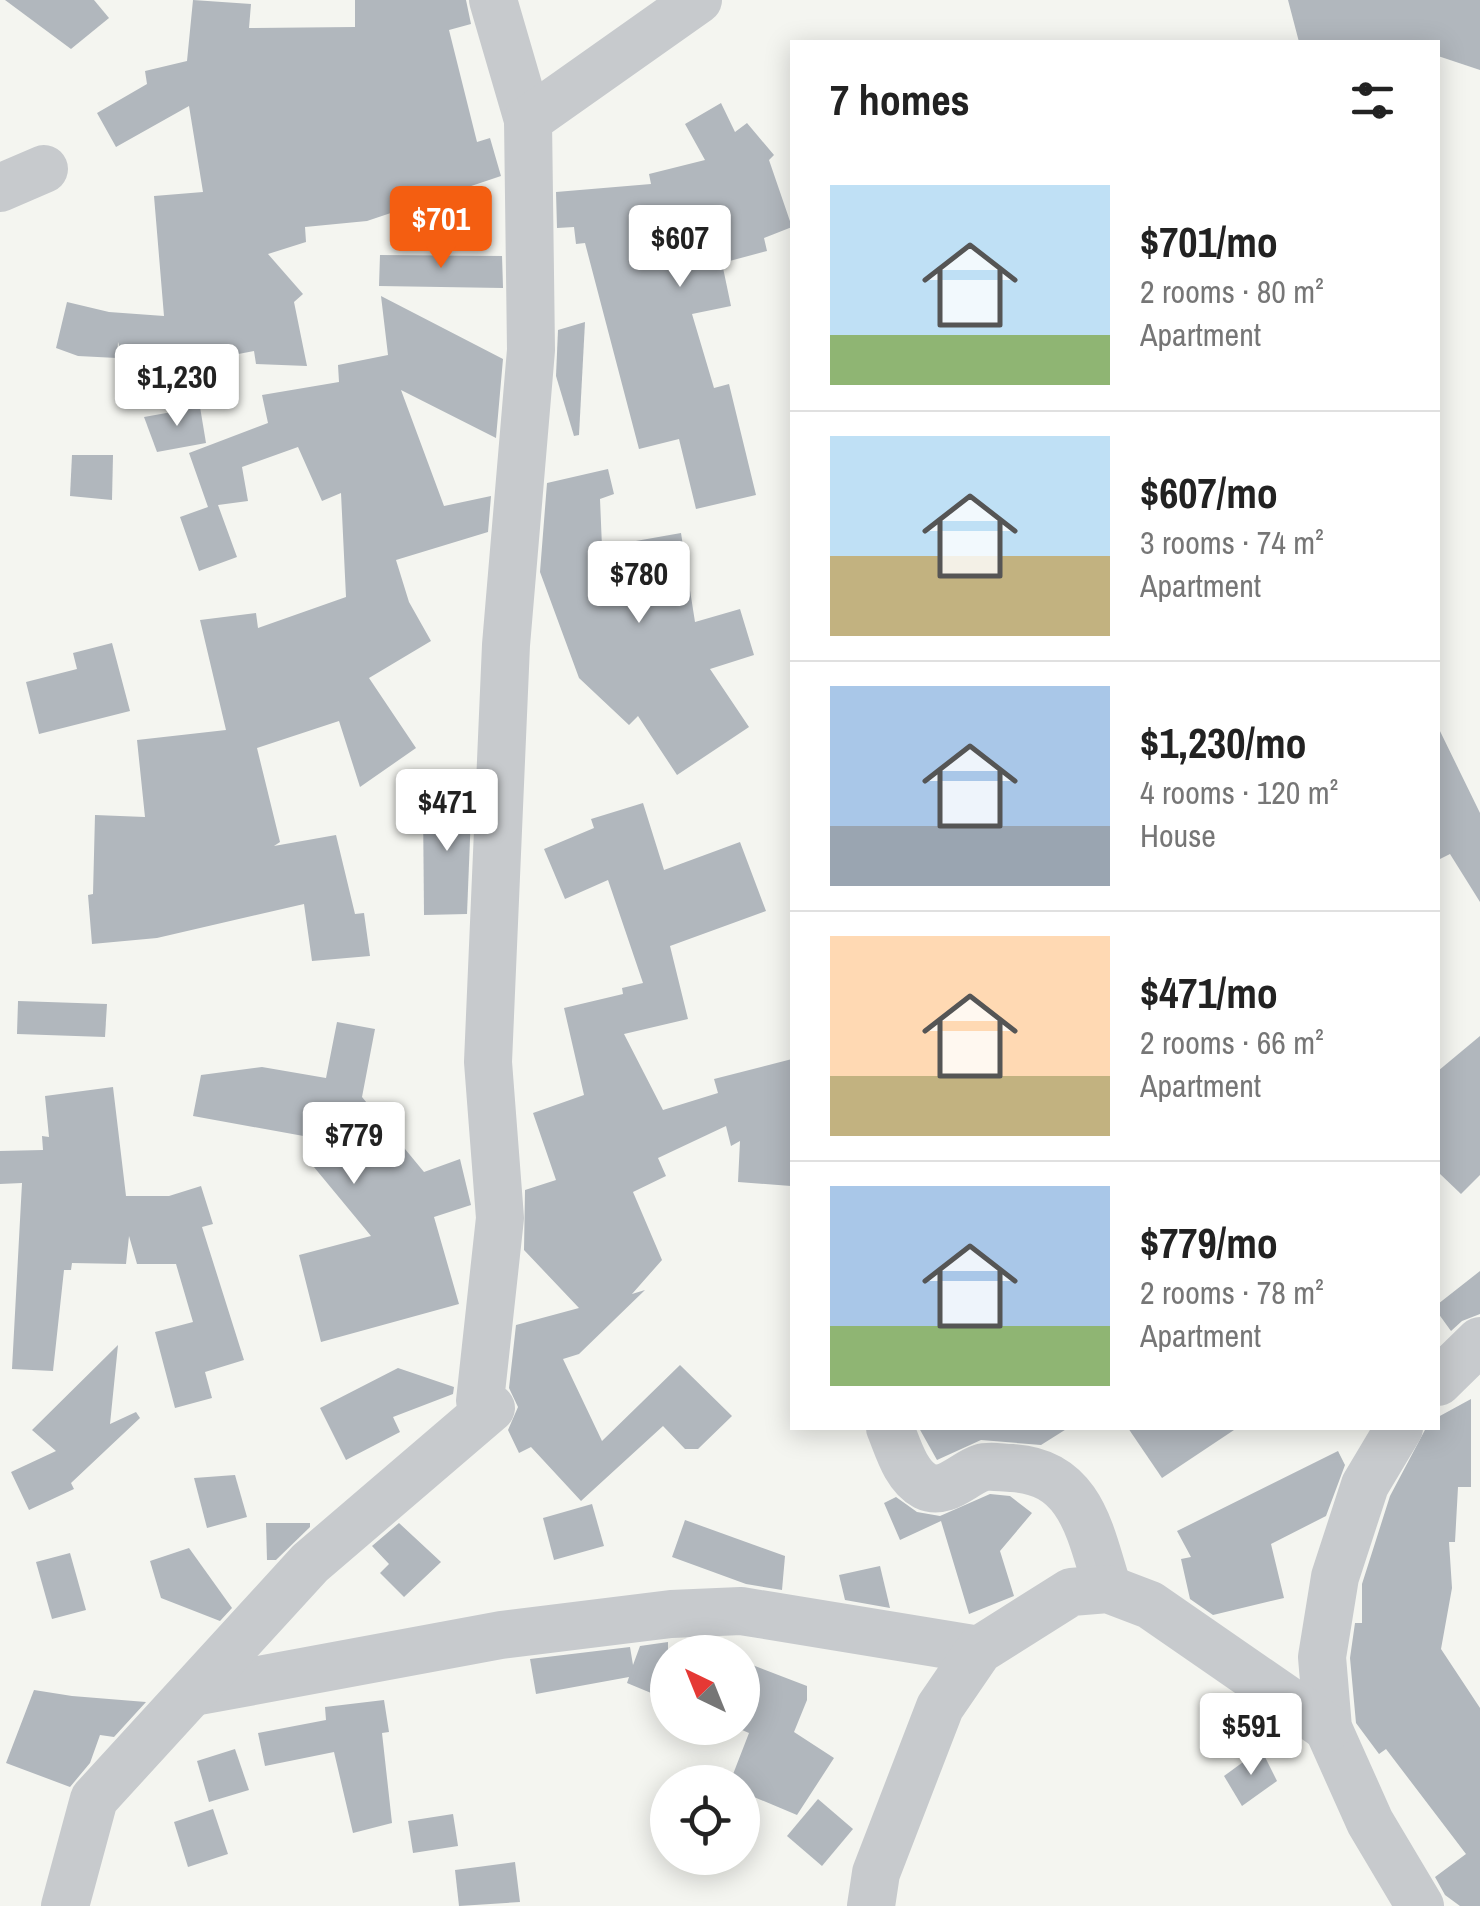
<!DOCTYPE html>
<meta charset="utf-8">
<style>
:root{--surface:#fff;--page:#f2f2f2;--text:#222;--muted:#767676;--line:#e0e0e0;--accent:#f45e11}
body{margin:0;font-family:"Archivo Narrow",sans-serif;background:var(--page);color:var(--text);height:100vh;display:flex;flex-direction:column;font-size:38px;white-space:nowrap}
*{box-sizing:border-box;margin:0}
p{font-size:32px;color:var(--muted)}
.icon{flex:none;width:55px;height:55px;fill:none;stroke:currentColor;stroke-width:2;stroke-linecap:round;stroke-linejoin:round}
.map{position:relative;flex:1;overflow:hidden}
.drawer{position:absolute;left:790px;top:40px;width:650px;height:1390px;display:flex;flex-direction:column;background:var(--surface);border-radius:0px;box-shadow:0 5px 25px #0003}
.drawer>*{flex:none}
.needle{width:65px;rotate:317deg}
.controls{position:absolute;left:650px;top:1635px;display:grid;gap:20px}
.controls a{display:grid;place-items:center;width:110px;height:110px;border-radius:50%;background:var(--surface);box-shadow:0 5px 25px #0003;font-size:50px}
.price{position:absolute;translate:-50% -85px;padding:0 22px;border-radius:10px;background:#fff;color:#222;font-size:32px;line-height:65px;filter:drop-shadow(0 2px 5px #0008)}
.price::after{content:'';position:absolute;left:50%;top:60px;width:30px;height:22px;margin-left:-15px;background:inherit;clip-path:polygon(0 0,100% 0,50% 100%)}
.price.current{background:var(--accent);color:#fff}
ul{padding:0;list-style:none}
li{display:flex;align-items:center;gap:30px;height:250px;padding:0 40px}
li+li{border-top:2px solid var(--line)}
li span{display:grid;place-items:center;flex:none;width:280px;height:200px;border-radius:0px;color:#555}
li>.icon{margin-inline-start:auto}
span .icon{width:120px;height:120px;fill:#fffc;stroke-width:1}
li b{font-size:42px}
h2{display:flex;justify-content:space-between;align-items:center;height:120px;padding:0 40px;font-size:42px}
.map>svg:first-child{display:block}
.building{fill:#b1b7bd}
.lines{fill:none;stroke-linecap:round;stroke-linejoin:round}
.minor{stroke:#c7cacd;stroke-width:48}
</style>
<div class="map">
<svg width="1480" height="1906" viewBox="0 0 1480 1906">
<rect width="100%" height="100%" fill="#f4f5f0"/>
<g class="building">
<path d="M 5,0 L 94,0 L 109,18 L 71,49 Z"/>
<path d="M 193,0 L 251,4 L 249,28 L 355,27 L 355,0 L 466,0 L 471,24 L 449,30 L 477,142 L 490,138 L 501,176 L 367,221 L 305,227 L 306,242 L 268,254 L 303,294 L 294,302 L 307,366 L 256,364 L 254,351 L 202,361 L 123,358 L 118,342 L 117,358 L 78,356 L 56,348 L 67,302 L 109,312 L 164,316 L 154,196 L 203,192 L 189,106 L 116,147 L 97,113 L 147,84 L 145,71 L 187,61 Z"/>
<path d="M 1288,0 L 1480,0 L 1480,70 L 1438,56 L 1438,42 L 1299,42 Z"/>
<path d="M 721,103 L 735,132 L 747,123 L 774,155 L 769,160 L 792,227 L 764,238 L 767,251 L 722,263 L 731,306 L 692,314 L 714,388 L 729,384 L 756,495 L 696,509 L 679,439 L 639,449 L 585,243 L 576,244 L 574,227 L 557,228 L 556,192 L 651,184 L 649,174 L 705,160 L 685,124 Z"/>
<path d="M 380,255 L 502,256 L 503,288 L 379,286 Z"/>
<path d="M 381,296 L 503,359 L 496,438 L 401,390 L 444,506 L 491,496 L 488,532 L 396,560 L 409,602 L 431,641 L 369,678 L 416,748 L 360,787 L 339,721 L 257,748 L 280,842 L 274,846 L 336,835 L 355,914 L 364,913 L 370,956 L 312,961 L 304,904 L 157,938 L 92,944 L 88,895 L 93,894 L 95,815 L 145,817 L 137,740 L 226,730 L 200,620 L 256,613 L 258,628 L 346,597 L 341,493 L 322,501 L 298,447 L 242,467 L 248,501 L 218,505 L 237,557 L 199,571 L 180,517 L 208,507 L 189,453 L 268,423 L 262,395 L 339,382 L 338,365 L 388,355 Z"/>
<path d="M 585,322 L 579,435 L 574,436 L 556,376 L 558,330 Z"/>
<path d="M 200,407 L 206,443 L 157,452 L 144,417 Z"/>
<path d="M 72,455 L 113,455 L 112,500 L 70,496 Z"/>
<path d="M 608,469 L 614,494 L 600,499 L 602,547 L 681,533 L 695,622 L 740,609 L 754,655 L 710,669 L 749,727 L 677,775 L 638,716 L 629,725 L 579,678 L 540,572 L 547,483 Z"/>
<path d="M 112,643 L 130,711 L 39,734 L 26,682 L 77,669 L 73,653 Z"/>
<path d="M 1438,727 L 1480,813 L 1480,902 L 1450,854 L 1438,860 Z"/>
<path d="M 472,789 L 467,914 L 424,915 L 423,804 Z"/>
<path d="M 643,803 L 664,870 L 740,842 L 766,911 L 670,946 L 688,1019 L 624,1034 L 663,1110 L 718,1093 L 714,1079 L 792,1059 L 791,1186 L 738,1182 L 740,1141 L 731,1146 L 726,1126 L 658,1158 L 666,1176 L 633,1192 L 662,1260 L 632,1294 L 645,1290 L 579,1354 L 563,1359 L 602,1441 L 680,1365 L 732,1416 L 698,1449 L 685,1449 L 663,1426 L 581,1501 L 531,1447 L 519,1453 L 508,1430 L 518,1407 L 509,1388 L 516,1325 L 579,1308 L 524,1250 L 525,1190 L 556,1180 L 533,1113 L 584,1095 L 564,1008 L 623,994 L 622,988 L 643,983 L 608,880 L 565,899 L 544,849 L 594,828 L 591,819 Z"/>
<path d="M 18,1001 L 107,1004 L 105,1037 L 17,1034 Z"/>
<path d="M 337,1022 L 375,1029 L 362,1097 L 424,1172 L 460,1159 L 471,1205 L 434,1217 L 459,1304 L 321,1342 L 299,1255 L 371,1236 L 304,1155 L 342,1143 L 193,1116 L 201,1075 L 262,1067 L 326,1078 Z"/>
<path d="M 1480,1036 L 1480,1175 L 1461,1194 L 1438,1172 L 1438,1071 Z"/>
<path d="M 113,1087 L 126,1196 L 169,1196 L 201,1186 L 213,1224 L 202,1227 L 244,1360 L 205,1372 L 212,1398 L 175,1408 L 155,1332 L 193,1322 L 176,1264 L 137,1264 L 129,1236 L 126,1264 L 72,1263 L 71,1270 L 64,1270 L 53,1371 L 12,1369 L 22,1183 L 0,1184 L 0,1151 L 43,1150 L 42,1136 L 49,1137 L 45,1096 Z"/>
<path d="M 1480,1271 L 1480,1314 L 1462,1321 L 1451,1331 L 1438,1313 L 1438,1304 Z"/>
<path d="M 118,1345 L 110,1424 L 136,1412 L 140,1418 L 71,1483 L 74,1489 L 29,1510 L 11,1472 L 56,1451 L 32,1430 Z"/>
<path d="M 398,1368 L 454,1387 L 453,1394 L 393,1417 L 400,1432 L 346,1460 L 320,1408 Z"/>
<path d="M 1471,1399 L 1471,1487 L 1458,1487 L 1455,1542 L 1449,1542 L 1452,1588 L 1441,1649 L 1480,1708 L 1480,1906 L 1460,1906 L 1445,1895 L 1435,1877 L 1466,1854 L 1386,1749 L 1379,1754 L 1356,1723 L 1350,1658 L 1355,1623 L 1362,1623 L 1362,1584 L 1390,1496 L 1426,1428 L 1438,1428 L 1438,1417 Z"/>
<path d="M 919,1428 L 1068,1428 L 1041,1445 L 981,1440 L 937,1460 Z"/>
<path d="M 1128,1428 L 1237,1428 L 1162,1478 Z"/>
<path d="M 1338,1451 L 1345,1465 L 1326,1516 L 1271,1544 L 1284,1598 L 1213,1615 L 1190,1599 L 1181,1559 L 1191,1557 L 1177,1531 Z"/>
<path d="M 235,1475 L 247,1517 L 207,1528 L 194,1478 Z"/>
<path d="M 990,1494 L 1010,1496 L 1032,1513 L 1000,1551 L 1014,1596 L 969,1614 L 941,1521 L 900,1540 L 884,1503 L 896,1497 L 917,1512 L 940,1516 Z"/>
<path d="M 592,1504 L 604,1546 L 554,1560 L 543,1518 Z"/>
<path d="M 685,1520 L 785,1556 L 782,1590 L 746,1584 L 672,1557 Z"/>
<path d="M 266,1523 L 310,1523 L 310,1527 L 276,1560 L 267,1560 Z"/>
<path d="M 399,1523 L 441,1562 L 404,1597 L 380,1573 L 389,1564 L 372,1546 Z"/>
<path d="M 189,1548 L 232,1608 L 220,1621 L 161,1598 L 150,1561 Z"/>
<path d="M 70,1553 L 86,1610 L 52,1619 L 36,1562 Z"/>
<path d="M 880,1566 L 890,1608 L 845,1600 L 839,1575 Z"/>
<path d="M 668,1642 L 668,1700 L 627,1683 L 629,1677 L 536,1694 L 530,1659 L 630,1647 L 633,1665 L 640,1646 Z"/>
<path d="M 742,1661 L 807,1686 L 807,1700 L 794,1732 L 834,1758 L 797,1815 L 742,1792 L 742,1782 L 730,1782 L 749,1733 L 742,1730 Z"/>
<path d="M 34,1690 L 72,1696 L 146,1702 L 114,1737 L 100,1735 L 90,1763 L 70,1787 L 6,1763 Z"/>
<path d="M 384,1700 L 389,1732 L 382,1733 L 392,1823 L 353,1833 L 334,1752 L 265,1766 L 258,1733 L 326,1720 L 325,1707 Z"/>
<path d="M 235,1749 L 249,1790 L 209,1802 L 197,1761 Z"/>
<path d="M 1261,1749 L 1277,1781 L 1242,1806 L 1224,1776 Z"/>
<path d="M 818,1799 L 853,1829 L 822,1866 L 787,1836 Z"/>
<path d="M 213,1809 L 228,1854 L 188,1867 L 174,1822 Z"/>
<path d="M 453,1814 L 458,1846 L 413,1853 L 408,1821 Z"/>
<path d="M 515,1862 L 520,1902 L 459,1906 L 455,1870 Z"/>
</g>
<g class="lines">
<g class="minor">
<path d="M 493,0 L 528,120"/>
<path d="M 0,188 L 44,169"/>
<path d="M 1438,1382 L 1480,1341"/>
<path d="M 890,1428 C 898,1447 905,1475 925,1486 C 945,1496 963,1474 981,1468 C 990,1465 1002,1468 1012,1468 C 1082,1472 1090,1533 1108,1589"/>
<path d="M 1399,1428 L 1365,1485 L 1335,1577 L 1322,1657 L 1328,1728 L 1370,1822 L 1420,1906"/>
<path d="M 194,1692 L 501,1635 L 671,1614 L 741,1611 L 979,1650"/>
<path d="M 65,1906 L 94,1799 L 310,1563 L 491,1408 L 480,1401 L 500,1218 L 488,1062 L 506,645 L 531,350 L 528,120 L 698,0"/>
<path d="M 871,1906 L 876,1873 L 940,1707 L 979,1650 L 1071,1592 L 1108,1589 L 1150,1605 L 1328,1728"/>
</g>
</g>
</svg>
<div class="controls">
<a><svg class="needle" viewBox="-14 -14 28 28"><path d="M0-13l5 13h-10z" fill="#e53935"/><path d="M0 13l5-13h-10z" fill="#767676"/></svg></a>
<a><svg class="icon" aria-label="locate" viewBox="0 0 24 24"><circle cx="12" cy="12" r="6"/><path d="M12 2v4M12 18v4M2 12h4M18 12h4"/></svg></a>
</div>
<b class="price current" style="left:441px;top:271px">$701</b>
<b class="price" style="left:680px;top:290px">$607</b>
<b class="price" style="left:177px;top:429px">$1,230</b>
<b class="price" style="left:639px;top:626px">$780</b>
<b class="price" style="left:447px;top:854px">$471</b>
<b class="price" style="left:354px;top:1187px">$779</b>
<b class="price" style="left:1251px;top:1778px">$591</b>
<section class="drawer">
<h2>7 homes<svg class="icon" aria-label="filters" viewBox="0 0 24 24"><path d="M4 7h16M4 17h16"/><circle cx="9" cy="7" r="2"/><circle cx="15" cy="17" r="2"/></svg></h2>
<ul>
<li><span style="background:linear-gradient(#bfe0f5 75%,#8fb573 0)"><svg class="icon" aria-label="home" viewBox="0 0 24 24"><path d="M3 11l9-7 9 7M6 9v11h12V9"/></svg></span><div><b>$701/mo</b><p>2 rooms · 80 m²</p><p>Apartment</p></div></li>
<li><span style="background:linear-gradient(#bfe0f5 60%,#c2b280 0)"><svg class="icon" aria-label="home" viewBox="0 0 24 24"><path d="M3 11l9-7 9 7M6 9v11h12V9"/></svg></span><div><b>$607/mo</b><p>3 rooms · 74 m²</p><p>Apartment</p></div></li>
<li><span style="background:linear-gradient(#a9c7e8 70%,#9aa5b1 0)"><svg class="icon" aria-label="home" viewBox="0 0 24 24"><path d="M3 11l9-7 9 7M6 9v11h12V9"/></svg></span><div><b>$1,230/mo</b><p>4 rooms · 120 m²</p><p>House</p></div></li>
<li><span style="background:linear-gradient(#ffd9b3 70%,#c2b280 0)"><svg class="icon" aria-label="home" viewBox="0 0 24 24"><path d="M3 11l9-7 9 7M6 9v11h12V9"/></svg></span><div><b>$471/mo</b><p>2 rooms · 66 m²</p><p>Apartment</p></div></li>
<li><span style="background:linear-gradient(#a9c7e8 70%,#8fb573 0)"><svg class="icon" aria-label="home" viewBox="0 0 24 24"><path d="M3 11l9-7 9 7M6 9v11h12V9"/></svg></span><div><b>$779/mo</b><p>2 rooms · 78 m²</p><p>Apartment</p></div></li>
</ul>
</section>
</div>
